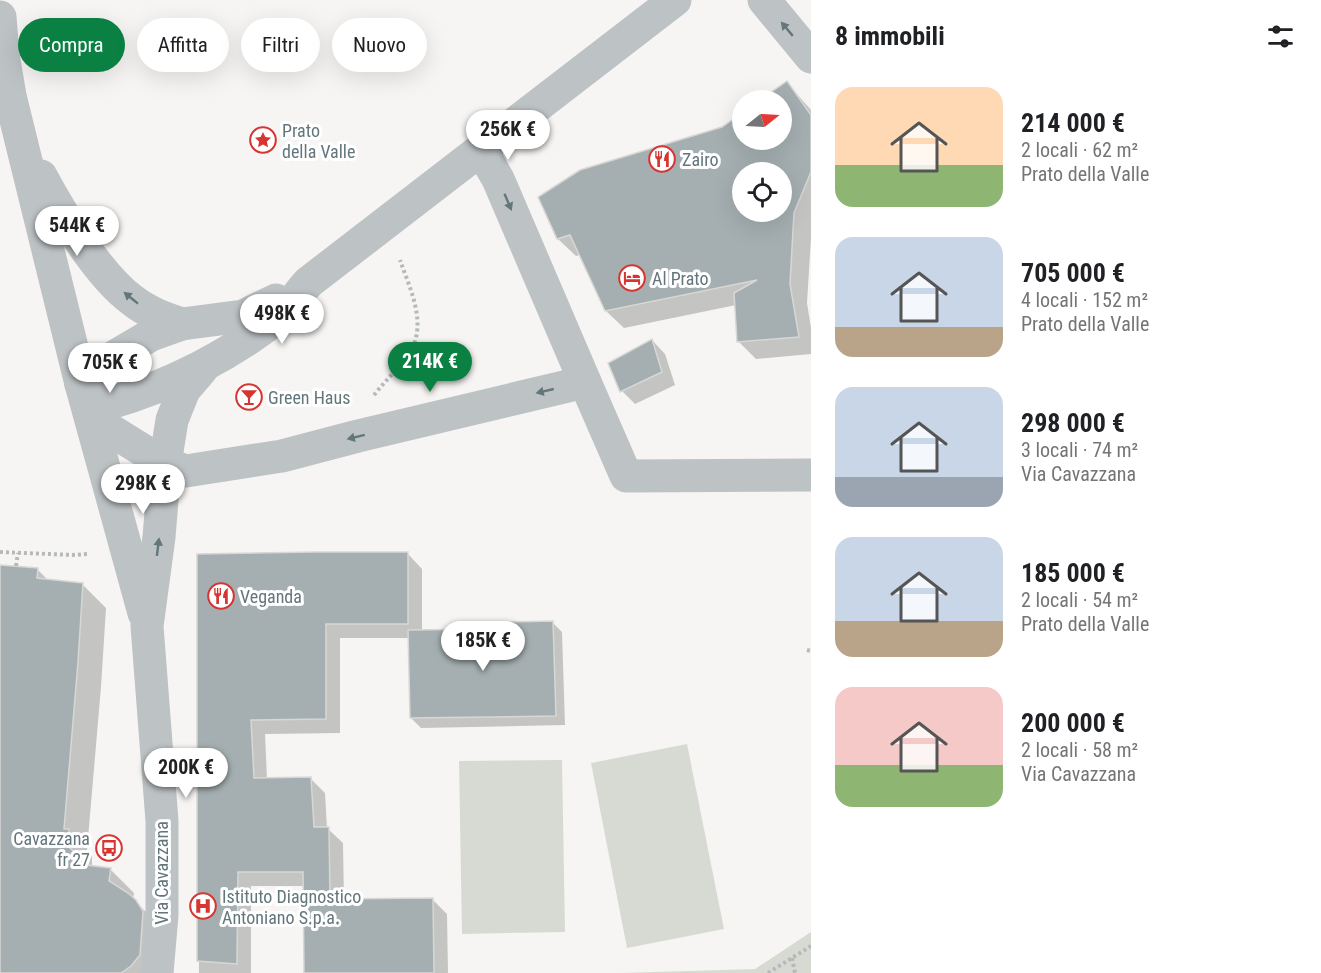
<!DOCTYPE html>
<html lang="it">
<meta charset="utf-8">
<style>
:root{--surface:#fff;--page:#f2f2f2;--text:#202124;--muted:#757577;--accent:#0b8043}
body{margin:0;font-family:"Roboto Condensed",sans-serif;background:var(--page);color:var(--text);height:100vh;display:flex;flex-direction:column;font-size:22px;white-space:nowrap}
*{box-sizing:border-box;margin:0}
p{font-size:20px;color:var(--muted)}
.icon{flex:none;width:33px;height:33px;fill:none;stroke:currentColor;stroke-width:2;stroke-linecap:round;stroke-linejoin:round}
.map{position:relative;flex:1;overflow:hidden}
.side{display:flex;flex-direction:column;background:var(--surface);width:510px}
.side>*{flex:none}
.banner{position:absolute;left:18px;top:18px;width:570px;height:54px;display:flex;gap:12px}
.needle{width:39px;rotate:72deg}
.controls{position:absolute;left:732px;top:90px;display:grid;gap:12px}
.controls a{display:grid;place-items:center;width:60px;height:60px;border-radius:50%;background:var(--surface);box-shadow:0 6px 24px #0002;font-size:30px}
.price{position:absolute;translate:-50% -51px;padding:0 14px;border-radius:21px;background:#fff;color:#222;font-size:20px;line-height:39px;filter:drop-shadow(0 2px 3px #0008)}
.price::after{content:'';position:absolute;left:50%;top:36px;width:18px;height:14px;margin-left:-9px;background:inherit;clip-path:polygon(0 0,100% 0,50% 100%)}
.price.active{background:var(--accent);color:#fff}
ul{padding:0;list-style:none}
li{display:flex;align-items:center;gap:18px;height:150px;padding:0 24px}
li span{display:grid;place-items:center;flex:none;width:168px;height:120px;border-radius:18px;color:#555}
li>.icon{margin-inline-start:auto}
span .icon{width:72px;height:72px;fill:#fffc;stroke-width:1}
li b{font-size:26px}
h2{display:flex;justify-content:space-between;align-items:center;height:72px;padding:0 24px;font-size:26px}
.tag{padding:0 21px;border-radius:27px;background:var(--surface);box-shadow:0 6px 24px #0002;font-size:21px;line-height:54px}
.tag.active{background:var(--accent);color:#fff}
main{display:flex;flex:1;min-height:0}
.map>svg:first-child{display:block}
.green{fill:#d7dad2}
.shadow{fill:#0003;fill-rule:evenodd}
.building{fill:#a5afb1;stroke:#d7d7d5;stroke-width:1.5;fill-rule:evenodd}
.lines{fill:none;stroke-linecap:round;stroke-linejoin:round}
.path{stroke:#b5b9bb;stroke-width:4;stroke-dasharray:3 3;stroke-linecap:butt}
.minor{stroke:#bdc2c4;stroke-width:33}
.oneway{fill:#63767b}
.labels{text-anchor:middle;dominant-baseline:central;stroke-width:6;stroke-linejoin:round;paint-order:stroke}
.poi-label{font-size:18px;fill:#63767b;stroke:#fff;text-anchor:start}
.street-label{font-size:18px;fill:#63767b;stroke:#fff}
</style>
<main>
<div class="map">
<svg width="811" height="973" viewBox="0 0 811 973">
<rect width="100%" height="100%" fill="#f6f5f3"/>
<g class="green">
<path d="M 687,744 L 724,929 L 627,948 L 591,763 Z"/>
<path d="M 562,760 L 565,932 L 462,934 L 459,761 Z"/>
<path d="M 811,932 L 811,973 L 621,973 L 755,969 Z"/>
</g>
<g class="shadow">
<path d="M 787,83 L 811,110 L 811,238 L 807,303 L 811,328 L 811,354 L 756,359 L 739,342 L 736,305 L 624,328 L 606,311 L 580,255 L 576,256 L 558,239 L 742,115 L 742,140 L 782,140 L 782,100 L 763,100 ZM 742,172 L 782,172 L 782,212 L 742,212 Z"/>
<path d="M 652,340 L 665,354 L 675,385 L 635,404 L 622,391 Z"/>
<path d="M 408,554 L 422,569 L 422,632 L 508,631 L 552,622 L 562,632 L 565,725 L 421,728 L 411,718 L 409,638 L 340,638 L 340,733 L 265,734 L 267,779 L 310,778 L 325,793 L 327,828 L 343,843 L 344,901 L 433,900 L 447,914 L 448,973 L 305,973 L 305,886 L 251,886 L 251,973 L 199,973 L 199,556 Z"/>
<path d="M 0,566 L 37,569 L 49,581 L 82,584 L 106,608 L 101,687 L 87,850 L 92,854 L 92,867 L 110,869 L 134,893 L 133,899 L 160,926 L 163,973 L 0,973 Z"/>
</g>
<g class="building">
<path d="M 787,81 L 811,115 L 811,172 L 794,213 L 790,284 L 799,337 L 737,342 L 734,293 L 757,280 L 605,311 L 570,235 L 557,239 L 538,197 L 580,170 L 722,127 L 742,113 L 742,140 L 782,140 L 782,100 L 760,100 ZM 742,172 L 782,172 L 782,212 L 742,212 Z"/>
<path d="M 652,339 L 662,372 L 620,392 L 608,363 Z"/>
<path d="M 315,552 L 408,552 L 408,624 L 326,624 L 326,719 L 251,720 L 254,778 L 311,777 L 314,827 L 329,827 L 330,899 L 433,898 L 434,973 L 304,973 L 303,872 L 238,872 L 237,964 L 197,961 L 197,554 Z"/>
<path d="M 0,565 L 38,568 L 37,578 L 83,583 L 78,662 L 64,829 L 69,829 L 68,846 L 87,865 L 111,868 L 109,881 L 128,893 L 136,900 L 143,911 L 140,955 L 131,966 L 121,973 L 0,973 Z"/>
<path d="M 553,621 L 556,716 L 410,718 L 408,630 L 506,629 L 506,622 Z"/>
</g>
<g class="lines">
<g class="path">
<path d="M 374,395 C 385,381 398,369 408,355 C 429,326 410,289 400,260"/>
<path d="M 0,552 L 72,555 L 88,554"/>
<path d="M 16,566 L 18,553"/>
<path d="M 807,650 L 811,651"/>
<path d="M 792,958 L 795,973"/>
<path d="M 768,973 L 811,946"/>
</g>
<g class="minor">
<path d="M 764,0 L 811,57"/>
<path d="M 0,17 L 3,54 L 10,96 L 81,384 L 144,613"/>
<path d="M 41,176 C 61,213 98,275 132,300 C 147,312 164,318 182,324"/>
<path d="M 585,382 L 626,476 L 811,475"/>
<path d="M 81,384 L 110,403 C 170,386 233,354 282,314 C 293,304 299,292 309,282 L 675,0"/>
<path d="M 81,384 L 107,361 L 151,335 L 182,324 L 243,316 L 276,300"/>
<path d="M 91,418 L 165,464 L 186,471 L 282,456 L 358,436 L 585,382 L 498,179 L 481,150"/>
<path d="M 157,973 L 162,915 L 162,821 L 147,626 L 159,537 L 165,464 L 172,420 L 184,390 L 202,369"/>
</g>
</g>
<defs><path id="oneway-solid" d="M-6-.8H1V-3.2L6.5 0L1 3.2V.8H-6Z" transform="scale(1.5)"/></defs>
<g class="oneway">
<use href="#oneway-solid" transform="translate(787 29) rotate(-130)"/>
<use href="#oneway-solid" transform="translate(508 202) rotate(67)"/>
<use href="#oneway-solid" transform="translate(131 298) rotate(-141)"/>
<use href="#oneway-solid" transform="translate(545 391) rotate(167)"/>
<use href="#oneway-solid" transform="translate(356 437) rotate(166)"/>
<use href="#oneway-solid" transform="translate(158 547) rotate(-83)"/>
</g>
<defs>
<g id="sight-ring" transform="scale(1.35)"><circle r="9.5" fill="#fff" stroke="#d63532" stroke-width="1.5"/><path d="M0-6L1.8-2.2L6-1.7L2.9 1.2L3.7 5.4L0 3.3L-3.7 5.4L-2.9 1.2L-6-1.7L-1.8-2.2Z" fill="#d63532"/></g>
<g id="restaurant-ring" transform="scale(1.35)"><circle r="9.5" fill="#fff" stroke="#d63532" stroke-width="1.5"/><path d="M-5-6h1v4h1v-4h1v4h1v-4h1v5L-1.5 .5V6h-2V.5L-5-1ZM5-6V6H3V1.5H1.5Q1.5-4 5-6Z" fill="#d63532"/></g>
<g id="hotel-ring" transform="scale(1.35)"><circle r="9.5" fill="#fff" stroke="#d63532" stroke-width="1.5"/><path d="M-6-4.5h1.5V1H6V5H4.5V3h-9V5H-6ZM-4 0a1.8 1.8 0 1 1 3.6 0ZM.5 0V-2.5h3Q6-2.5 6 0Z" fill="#d63532"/></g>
<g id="bar-ring" transform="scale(1.35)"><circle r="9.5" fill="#fff" stroke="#d63532" stroke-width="1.5"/><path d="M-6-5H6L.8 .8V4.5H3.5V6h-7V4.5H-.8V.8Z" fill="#d63532"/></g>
<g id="bus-ring" transform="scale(1.35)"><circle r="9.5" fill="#fff" stroke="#d63532" stroke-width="1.5"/><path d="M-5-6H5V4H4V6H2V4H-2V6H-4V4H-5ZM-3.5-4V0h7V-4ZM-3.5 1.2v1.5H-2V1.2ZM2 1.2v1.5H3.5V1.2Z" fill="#d63532"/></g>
<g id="hospital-ring" transform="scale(1.35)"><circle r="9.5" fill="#fff" stroke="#d63532" stroke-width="1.5"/><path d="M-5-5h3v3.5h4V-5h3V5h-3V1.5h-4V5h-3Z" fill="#d63532"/></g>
</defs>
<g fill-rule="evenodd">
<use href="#sight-ring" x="263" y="140"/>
<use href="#restaurant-ring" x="662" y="159"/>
<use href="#hotel-ring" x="632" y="278"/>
<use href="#bar-ring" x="249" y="397"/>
<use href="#restaurant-ring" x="221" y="596"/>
<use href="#bus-ring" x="109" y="848"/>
<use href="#hospital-ring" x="203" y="906"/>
</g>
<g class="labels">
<g class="poi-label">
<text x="282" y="130">Prato<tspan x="282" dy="21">della Valle</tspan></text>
<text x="682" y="159">Zairo</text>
<text x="652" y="278">Al Prato</text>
<text x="268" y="397">Green Haus</text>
<text x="240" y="596">Veganda</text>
<text x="90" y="838" text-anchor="end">Cavazzana<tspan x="90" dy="21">fr 27</tspan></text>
<text x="222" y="896">Istituto Diagnostico<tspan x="222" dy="21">Antoniano S.p.a.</tspan></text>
</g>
<g class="street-label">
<text transform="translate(161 873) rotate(-90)">Via Cavazzana</text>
</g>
</g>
</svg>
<div class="controls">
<a><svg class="needle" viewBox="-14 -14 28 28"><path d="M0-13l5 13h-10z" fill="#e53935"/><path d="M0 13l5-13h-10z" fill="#757577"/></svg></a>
<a><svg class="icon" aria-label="locate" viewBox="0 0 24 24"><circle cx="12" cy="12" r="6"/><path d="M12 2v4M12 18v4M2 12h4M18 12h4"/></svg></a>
</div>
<b class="price" style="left:508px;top:161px">256K €</b>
<b class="price" style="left:77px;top:257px">544K €</b>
<b class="price" style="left:282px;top:345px">498K €</b>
<b class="price active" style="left:430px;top:393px">214K €</b>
<b class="price" style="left:110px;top:394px">705K €</b>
<b class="price" style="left:143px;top:515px">298K €</b>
<b class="price" style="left:483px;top:672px">185K €</b>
<b class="price" style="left:186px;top:799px">200K €</b>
<div class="banner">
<a class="tag active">Compra</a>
<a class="tag">Affitta</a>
<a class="tag">Filtri</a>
<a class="tag">Nuovo</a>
</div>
</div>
<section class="side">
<h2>8 immobili<svg class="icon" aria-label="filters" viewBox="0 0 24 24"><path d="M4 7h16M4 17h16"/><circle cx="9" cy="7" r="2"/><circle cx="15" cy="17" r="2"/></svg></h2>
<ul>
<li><span style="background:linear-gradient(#ffd9b3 65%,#8fb573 0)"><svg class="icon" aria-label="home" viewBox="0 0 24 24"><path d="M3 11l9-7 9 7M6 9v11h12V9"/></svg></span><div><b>214 000 €</b><p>2 locali · 62 m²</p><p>Prato della Valle</p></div></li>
<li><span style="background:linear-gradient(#c9d6e8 75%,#b9a48a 0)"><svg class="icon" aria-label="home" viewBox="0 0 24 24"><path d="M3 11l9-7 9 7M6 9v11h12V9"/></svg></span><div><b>705 000 €</b><p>4 locali · 152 m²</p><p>Prato della Valle</p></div></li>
<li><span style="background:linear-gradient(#c9d6e8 75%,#9aa5b1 0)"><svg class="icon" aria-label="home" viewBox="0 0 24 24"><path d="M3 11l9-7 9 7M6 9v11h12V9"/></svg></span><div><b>298 000 €</b><p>3 locali · 74 m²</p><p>Via Cavazzana</p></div></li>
<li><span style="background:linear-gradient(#c9d6e8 70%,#b9a48a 0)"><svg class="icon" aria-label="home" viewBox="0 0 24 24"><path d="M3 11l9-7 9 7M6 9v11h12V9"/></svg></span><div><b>185 000 €</b><p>2 locali · 54 m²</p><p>Prato della Valle</p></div></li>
<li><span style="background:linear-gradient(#f6c9c9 65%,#8fb573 0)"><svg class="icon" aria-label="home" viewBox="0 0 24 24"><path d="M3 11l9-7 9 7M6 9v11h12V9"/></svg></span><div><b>200 000 €</b><p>2 locali · 58 m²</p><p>Via Cavazzana</p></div></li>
</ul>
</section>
</main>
